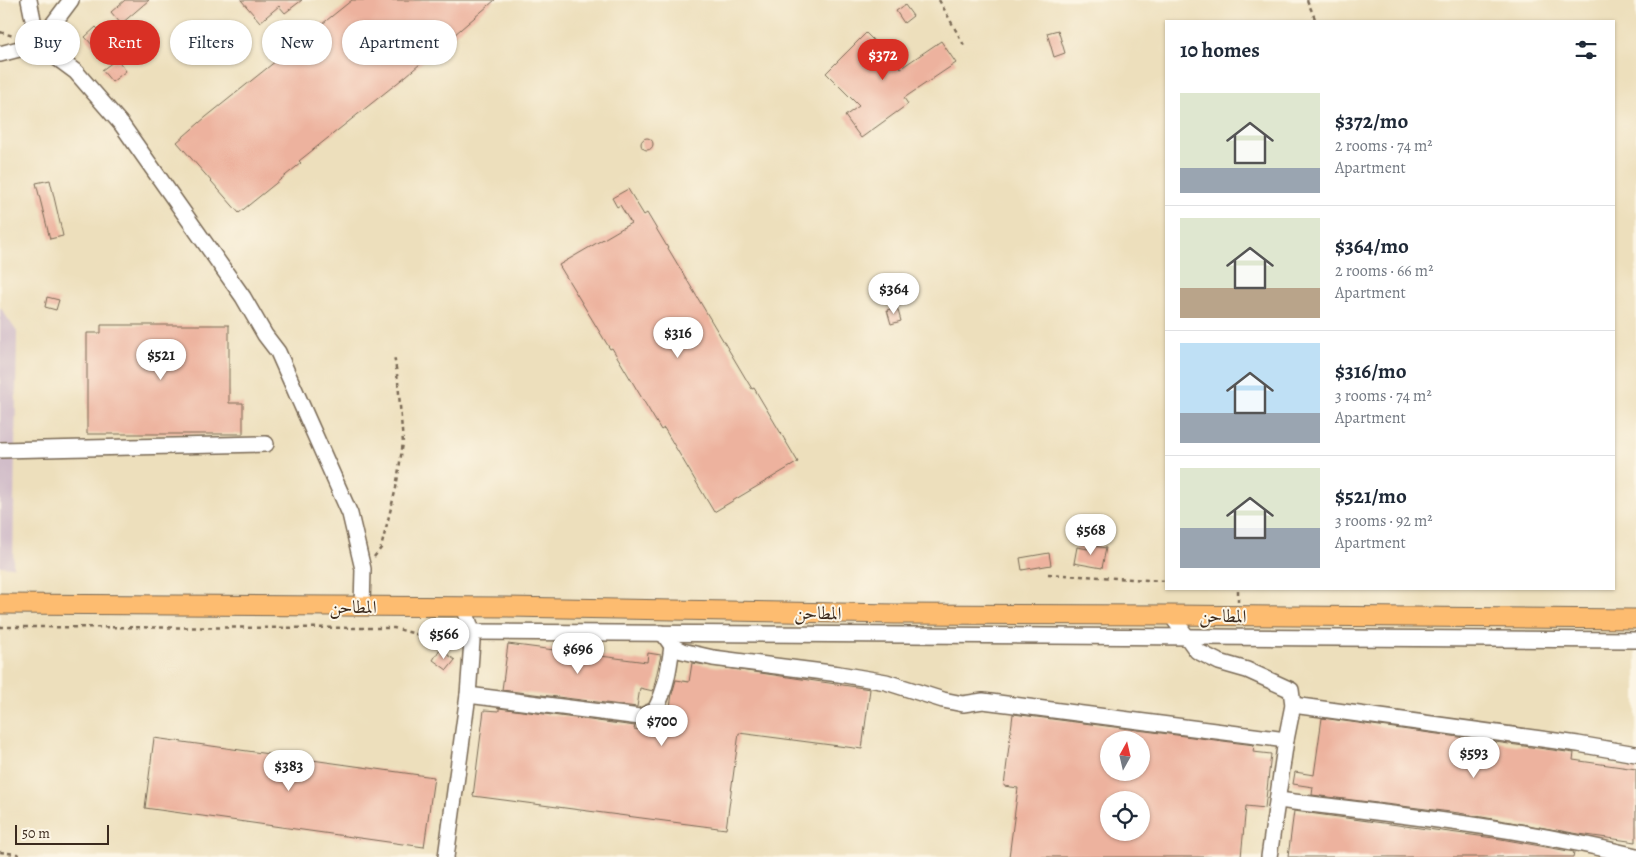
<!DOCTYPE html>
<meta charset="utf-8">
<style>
:root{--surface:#fff;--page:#f6f6f7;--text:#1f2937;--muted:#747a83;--line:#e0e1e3;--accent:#d93025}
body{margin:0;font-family:Alegreya,Amiri,serif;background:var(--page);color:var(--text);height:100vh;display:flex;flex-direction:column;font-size:19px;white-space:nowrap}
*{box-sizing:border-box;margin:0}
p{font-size:16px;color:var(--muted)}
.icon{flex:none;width:28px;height:28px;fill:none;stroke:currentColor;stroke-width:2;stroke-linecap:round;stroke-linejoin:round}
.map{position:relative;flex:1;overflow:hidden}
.side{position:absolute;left:1165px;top:20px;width:450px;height:570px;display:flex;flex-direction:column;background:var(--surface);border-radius:0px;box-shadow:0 1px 4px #0004}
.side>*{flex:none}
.banner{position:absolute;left:15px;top:20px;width:475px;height:45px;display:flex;gap:10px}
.needle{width:32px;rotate:8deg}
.buttons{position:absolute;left:1100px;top:731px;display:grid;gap:10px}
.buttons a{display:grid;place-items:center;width:50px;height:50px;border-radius:50%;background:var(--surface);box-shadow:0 1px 4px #0004;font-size:25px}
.scale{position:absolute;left:15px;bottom:12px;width:94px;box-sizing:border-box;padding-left:5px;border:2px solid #3b2a1e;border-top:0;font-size:14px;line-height:18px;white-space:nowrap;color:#3b2a1e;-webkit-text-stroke:4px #fcf5e5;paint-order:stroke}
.price{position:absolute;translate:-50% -42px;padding:0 11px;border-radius:18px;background:#fff;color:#222;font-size:16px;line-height:32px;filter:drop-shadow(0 1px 2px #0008)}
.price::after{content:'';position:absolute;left:50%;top:30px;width:15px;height:11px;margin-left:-8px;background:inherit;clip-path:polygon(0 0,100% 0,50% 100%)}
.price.on{background:var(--accent);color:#fff}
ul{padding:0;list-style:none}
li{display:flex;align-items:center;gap:15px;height:125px;padding:0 15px}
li+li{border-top:1px solid var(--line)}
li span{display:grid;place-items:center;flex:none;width:140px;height:100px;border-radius:0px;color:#555}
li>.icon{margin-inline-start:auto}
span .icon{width:60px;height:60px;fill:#fffc;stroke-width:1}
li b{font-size:21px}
h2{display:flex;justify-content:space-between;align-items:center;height:60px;padding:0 15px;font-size:21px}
.tag{padding:0 18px;border-radius:22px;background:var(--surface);box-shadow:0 1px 4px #0004;font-size:18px;line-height:45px}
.tag.on{background:var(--accent);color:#fff}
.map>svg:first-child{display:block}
.industrial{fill:#d1bdc9}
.building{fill:#edb29e;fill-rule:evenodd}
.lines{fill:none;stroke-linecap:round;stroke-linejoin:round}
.minor-casing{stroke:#796955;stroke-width:18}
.major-casing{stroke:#796955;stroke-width:21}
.path{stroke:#796955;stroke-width:2.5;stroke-dasharray:4 4;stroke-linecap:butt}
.minor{stroke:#fff;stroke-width:15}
.major{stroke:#fdbc6f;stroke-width:19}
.labels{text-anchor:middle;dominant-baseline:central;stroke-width:4;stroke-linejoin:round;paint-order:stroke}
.street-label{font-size:18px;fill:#3b2a1e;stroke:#fcf5e5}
</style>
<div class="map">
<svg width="1636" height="857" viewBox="0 0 1636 857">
<rect width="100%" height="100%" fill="#fcf5e5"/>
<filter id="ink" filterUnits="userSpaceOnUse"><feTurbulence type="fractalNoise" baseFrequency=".02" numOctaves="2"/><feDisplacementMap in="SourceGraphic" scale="10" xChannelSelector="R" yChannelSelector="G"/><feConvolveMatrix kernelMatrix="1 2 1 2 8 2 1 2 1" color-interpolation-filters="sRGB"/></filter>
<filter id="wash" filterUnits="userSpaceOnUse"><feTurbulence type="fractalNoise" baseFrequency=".0096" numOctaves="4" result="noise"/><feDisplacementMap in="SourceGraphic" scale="20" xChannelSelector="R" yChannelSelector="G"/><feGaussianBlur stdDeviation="1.12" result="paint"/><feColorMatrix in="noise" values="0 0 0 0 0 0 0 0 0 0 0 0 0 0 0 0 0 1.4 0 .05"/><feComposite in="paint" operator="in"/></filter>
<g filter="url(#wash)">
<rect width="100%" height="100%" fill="#eddfbc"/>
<path class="industrial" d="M 0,307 L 17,332 L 13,567 L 0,566 Z"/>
<g id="blocks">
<g class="building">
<path d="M 125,0 L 149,0 L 121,24 L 111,12 Z"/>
<path d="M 241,0 L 302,0 L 285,13 L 279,6 L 260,22 Z"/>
<path d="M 352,0 L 495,0 L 406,76 L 299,161 L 301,163 L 239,213 L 177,142 L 206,117 Z"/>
<path d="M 905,5 L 913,16 L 904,23 L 896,11 Z"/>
<path d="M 96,27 L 107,39 L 96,49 L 85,37 Z"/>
<path d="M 1058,30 L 1065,53 L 1054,57 L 1047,33 Z"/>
<path d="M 866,33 L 901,68 L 941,41 L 956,63 L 904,98 L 908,104 L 861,138 L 845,116 L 859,106 L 826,73 Z"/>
<path d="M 117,59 L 126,71 L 112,82 L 102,70 Z"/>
<circle cx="647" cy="144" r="6"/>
<path d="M 50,180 L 63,236 L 50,239 L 36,183 Z"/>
<path d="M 628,189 L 644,215 L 647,213 L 752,389 L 754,388 L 798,462 L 714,512 L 664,428 L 661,430 L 612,348 L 610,349 L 559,265 L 631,223 L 620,205 L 617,207 L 612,198 Z"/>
<path d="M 47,297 L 59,300 L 56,310 L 45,307 Z"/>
<path d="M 897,307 L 901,321 L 891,324 L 887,310 Z"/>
<path d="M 101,325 L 229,325 L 229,403 L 243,403 L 243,434 L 87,434 L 87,333 L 101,333 Z"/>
<path d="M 1088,545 L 1106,548 L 1102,568 L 1074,563 L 1077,547 L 1088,549 Z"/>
<path d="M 1049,553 L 1051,565 L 1022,570 L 1020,558 Z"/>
<path d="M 508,644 L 647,662 L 648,653 L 661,655 L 653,691 L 640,688 L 637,707 L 502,690 Z"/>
<path d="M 440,649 L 455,660 L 447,670 L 433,660 Z"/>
<path d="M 692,663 L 870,689 L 862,749 L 739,733 L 726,829 L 473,796 L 484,710 L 499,711 L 499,708 L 635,726 L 634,729 L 666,733 L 672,694 L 676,680 L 689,682 Z"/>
<path d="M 1013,714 L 1254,745 L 1253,752 L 1271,754 L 1265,808 L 1246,806 L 1241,857 L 1009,857 L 1018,788 L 1004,786 ZM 1109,740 L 1141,740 L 1141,772 L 1109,772 ZM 1109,800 L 1141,800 L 1141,832 L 1109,832 Z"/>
<path d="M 1322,718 L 1574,753 L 1573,760 L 1636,769 L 1636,842 L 1579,834 L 1459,813 L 1312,795 L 1313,787 L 1293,784 L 1295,772 L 1314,775 Z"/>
<path d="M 154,738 L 434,777 L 424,847 L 145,808 Z"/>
<path d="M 1294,811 L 1501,839 L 1574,852 L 1573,857 L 1288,857 Z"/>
</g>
</g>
</g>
<g filter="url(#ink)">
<use href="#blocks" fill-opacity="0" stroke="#796955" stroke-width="1"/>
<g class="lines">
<g class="minor-casing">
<g id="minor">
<path d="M 29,0 L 38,44 L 76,72 L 122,125 L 243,297 L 265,335 L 278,352 L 350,514 L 363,569 L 362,607"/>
<path d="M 0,54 L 38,44 L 71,0"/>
<path d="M 0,450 L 266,444"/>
<path d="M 1171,615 L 1197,651 L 1219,662 L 1247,670 L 1291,690 L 1293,705 L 1286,740 L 1269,857"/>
<path d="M 471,632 L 1636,640"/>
<path d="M 661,633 L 665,636 L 672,646 L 682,651 L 713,658 L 839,674 L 886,682 L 943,700 L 963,704 L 983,701 L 1286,740"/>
<path d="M 468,695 L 640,717 L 655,710 C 666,690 669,669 672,646"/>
<path d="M 1293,705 L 1578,744 L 1636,754"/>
<path d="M 1278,800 C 1398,815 1518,827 1636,856"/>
<path d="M 446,857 L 468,695 L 472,641 L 470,625 L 464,607"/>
</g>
</g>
<g class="major-casing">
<path id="major" d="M 0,604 L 508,607 L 895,614 L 1171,615 L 1636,619"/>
</g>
<g class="path">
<path d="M 939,0 L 965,47"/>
<path d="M 1307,0 L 1316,21"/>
<path d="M 0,32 L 13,36"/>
<path d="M 374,557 L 381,548 L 396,488 L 403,443 L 398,381 L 394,355"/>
<path d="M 1048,574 L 1166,581"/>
<path d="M 1238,602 L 1238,589"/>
<path d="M 0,627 L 394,628 L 441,641 L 460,641"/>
<path d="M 0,852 L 17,854 L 24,857"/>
</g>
<use href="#minor" class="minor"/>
<use href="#major" class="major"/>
</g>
</g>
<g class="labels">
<g class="street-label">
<text x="353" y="607">المطاحن</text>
<text transform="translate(818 613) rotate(1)">المطاحن</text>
<text transform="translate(1223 616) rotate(1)">المطاحن</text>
</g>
</g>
</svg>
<div class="buttons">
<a><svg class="needle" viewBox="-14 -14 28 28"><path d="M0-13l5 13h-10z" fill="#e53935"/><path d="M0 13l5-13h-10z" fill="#747a83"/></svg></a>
<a><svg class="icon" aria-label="locate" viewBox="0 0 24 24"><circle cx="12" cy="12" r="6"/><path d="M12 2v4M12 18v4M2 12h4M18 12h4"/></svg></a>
</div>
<div class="scale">50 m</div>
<b class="price on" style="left:883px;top:81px">$372</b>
<b class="price" style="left:894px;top:315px">$364</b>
<b class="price" style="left:678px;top:359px">$316</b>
<b class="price" style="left:161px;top:381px">$521</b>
<b class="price" style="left:1091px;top:556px">$568</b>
<b class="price" style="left:444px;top:660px">$566</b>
<b class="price" style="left:578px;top:675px">$696</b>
<b class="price" style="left:662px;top:747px">$700</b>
<b class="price" style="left:1474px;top:779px">$593</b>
<b class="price" style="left:289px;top:792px">$383</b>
<div class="banner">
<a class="tag">Buy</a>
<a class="tag on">Rent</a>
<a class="tag">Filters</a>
<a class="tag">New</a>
<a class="tag">Apartment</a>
</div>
<section class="side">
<h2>10 homes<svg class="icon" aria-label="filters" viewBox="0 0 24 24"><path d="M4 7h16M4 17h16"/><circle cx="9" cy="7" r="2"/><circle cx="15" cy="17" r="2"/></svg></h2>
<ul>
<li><span style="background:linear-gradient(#dfe7d0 75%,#9aa5b1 0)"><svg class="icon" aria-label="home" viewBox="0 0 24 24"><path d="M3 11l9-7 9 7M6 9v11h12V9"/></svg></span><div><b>$372/mo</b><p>2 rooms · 74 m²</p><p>Apartment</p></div></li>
<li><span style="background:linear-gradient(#dfe7d0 70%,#b9a48a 0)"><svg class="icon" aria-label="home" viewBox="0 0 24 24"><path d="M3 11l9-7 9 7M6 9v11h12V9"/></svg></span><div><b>$364/mo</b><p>2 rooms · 66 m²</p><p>Apartment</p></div></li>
<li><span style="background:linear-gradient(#bfe0f5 70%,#9aa5b1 0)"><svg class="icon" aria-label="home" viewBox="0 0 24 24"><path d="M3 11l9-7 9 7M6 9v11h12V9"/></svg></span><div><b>$316/mo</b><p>3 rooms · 74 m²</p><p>Apartment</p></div></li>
<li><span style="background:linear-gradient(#dfe7d0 60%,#9aa5b1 0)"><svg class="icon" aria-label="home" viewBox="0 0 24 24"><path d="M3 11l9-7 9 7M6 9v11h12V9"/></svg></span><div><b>$521/mo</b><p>3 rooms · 92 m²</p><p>Apartment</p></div></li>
</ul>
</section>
</div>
